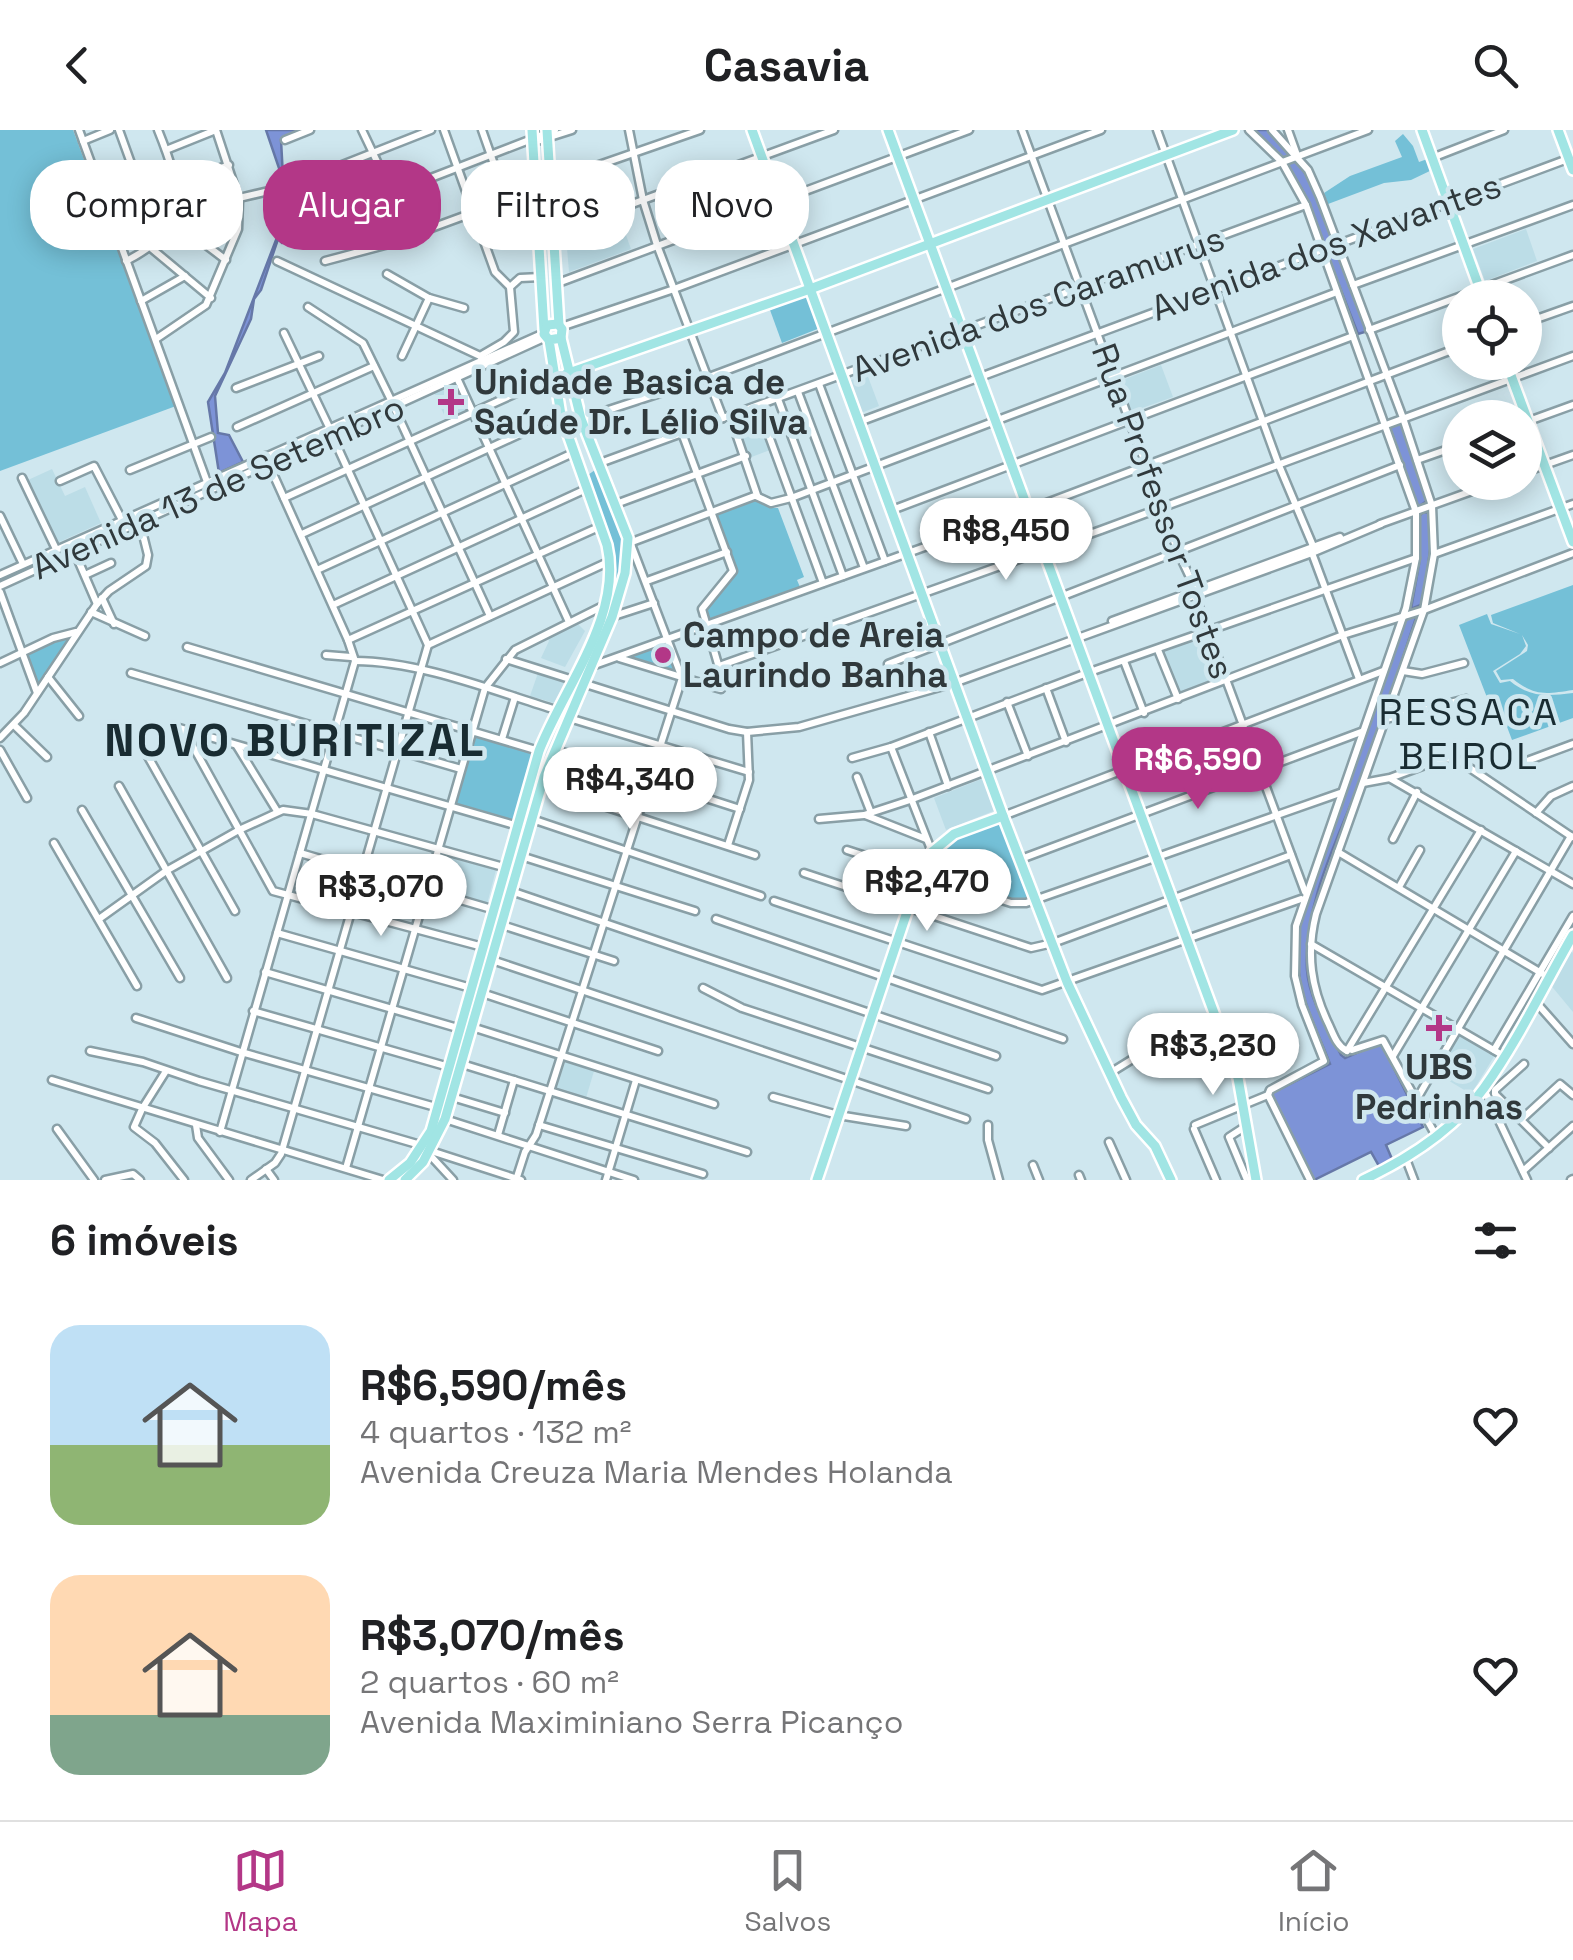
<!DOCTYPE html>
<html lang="pt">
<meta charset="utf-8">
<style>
:root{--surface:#fff;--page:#f6f6f6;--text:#202124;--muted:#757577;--line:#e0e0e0;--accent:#b33787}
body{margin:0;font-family:"Space Grotesk",sans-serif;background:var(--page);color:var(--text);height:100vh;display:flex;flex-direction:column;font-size:38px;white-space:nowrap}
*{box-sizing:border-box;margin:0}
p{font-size:32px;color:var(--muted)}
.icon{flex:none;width:55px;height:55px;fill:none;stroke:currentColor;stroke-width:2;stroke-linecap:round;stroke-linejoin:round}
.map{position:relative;height:1050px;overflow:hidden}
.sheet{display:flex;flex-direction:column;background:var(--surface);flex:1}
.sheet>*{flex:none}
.top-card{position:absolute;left:30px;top:30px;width:1000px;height:90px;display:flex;gap:20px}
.controls{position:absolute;left:1442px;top:150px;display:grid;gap:20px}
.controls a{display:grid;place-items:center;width:100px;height:100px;border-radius:50%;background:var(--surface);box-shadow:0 5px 25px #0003;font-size:50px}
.price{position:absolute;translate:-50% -85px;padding:0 22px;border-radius:35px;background:#fff;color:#222;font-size:32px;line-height:65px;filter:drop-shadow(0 2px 5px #0008)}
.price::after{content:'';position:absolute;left:50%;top:60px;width:30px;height:22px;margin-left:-15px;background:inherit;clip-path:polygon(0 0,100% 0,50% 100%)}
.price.active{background:var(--accent);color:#fff}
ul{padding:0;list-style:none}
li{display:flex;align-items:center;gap:30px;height:250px;padding:0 50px}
li span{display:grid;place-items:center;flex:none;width:280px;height:200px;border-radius:30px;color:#555}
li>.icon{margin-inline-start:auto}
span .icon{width:120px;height:120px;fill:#fffc;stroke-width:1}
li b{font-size:42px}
h2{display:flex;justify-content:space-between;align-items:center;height:120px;padding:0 50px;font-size:42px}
.tag{padding:0 35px;border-radius:40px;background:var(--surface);box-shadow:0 5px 25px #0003;font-size:35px;line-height:90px}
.tag.active{background:var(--accent);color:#fff}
header{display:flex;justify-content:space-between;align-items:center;height:130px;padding:0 50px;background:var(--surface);font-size:45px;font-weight:700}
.menu{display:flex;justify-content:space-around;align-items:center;height:140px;border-top:2px solid var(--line);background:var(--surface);font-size:28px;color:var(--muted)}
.menu a{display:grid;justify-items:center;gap:5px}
.menu .active{color:var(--accent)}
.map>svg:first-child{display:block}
.built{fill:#bcdde7}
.green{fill:#74c0d7}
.water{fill:#7d93d7;stroke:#6678a8;stroke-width:2.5}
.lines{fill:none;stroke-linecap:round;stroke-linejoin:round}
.minor-casing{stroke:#899fa6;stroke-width:11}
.major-casing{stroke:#fff;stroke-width:14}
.minor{stroke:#fff;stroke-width:6}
.major{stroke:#a1e5e4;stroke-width:9}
.poi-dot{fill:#b33787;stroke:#cfe7ef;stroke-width:4}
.labels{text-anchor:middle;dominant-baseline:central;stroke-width:9;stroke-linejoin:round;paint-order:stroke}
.street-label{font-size:35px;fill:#30393c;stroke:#cfe7ef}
.poi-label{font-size:35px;font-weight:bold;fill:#30393c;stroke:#cfe7ef;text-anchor:start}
.neighbourhood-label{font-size:38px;letter-spacing:2.5px;fill:#192c32;stroke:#cfe7ef}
.district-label{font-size:45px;font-weight:bold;letter-spacing:2.5px;fill:#192c32;stroke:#cfe7ef}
</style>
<header><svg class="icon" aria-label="back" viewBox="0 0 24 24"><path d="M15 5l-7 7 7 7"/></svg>Casavia<svg class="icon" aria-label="search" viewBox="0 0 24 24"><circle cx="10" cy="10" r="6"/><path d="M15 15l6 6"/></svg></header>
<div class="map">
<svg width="1573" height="1050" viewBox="0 0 1573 1050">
<rect width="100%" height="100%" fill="#cfe7ef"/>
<g class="built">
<path d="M 619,86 L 631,119 L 569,142 L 566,106 Z"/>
<path d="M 1526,99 L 1537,131 L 1485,151 L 1473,119 Z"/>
<path d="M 1161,235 L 1173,267 L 1131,282 L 1120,251 Z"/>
<path d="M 867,244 L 879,276 L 861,283 L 849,251 Z"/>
<path d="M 454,253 L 468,281 L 447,291 L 434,263 Z"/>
<path d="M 756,283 L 770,320 L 749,328 L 735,291 Z"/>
<path d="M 52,339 L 65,366 L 85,357 L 101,393 L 57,413 L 28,350 Z"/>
<path d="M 578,494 L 585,501 L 565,537 L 541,528 L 549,511 L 547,507 Z"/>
<path d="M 1201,507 L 1218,548 L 1180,562 L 1163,521 Z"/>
<path d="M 538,543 L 565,551 L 554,573 L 530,566 Z"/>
<path d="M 984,648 L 996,680 L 946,700 L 934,668 Z"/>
<path d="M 451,728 L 496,740 L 487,774 L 443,760 Z"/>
<path d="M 1570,820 L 1573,823 L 1573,882 L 1549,853 Z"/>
<path d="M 1459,903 L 1495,925 L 1471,964 L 1436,943 Z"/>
<path d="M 565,932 L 594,941 L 586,968 L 556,959 Z"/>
</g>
<g class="green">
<path d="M 0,0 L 73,0 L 176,276 L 0,341 Z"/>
<path d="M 1403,4 L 1413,16 L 1419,32 L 1430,28 L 1434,39 L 1411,50 L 1384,53 L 1328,74 L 1324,63 L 1350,46 L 1402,27 L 1395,11 Z"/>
<path d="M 602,43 L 612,71 L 563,89 L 557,60 Z"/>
<path d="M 807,165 L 820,198 L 782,213 L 770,180 Z"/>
<path d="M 595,340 L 600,343 C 624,405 630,410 612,476 L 613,440 L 585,347 Z"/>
<path d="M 765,365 L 771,378 L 778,378 L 804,447 L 797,450 L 800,457 L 709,490 L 704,477 L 736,442 L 715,384 Z"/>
<path d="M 1573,455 L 1573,560 C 1546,564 1536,567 1513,549 L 1501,550 L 1496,541 L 1527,521 L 1528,515 L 1522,505 L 1526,516 L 1520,524 L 1493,541 L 1500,553 L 1510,551 C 1531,568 1547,566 1573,563 L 1573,588 L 1512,610 L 1501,581 L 1493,583 L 1459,495 L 1487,484 L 1491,494 L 1520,504 L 1493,493 L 1491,485 Z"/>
<path d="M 70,504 L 71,506 L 37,557 L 26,524 Z"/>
<path d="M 666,511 L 680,545 L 624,528 Z"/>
<path d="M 474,605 L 536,622 L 516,691 L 455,674 Z"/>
<path d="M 529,678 L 532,679 L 455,946 L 452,947 L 527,679 Z"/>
<path d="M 1001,691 L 1033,770 L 1011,771 L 925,741 C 944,711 969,703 1001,691 Z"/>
</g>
<g class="water">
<path d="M 266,0 L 307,0 L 281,10 L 284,65 L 291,87 L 303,89 L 302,96 L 345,83 L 334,92 L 339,104 L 351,107 L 282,113 L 278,109 L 261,160 L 254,169 L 251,189 L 215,266 L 218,303 L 229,305 L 243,332 L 219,343 L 208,272 L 225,243 L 281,97 L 278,90 L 288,88 L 280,41 Z"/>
<path d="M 1253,0 L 1268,0 C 1297,30 1328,65 1332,109 L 1324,114 C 1304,58 1297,42 1253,0 Z"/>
<path d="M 1335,118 L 1368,201 L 1358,204 L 1326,122 Z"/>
<path d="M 1398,293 L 1404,294 L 1429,369 L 1420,376 L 1416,374 L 1390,298 Z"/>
<path d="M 1423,382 L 1430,383 L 1431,413 L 1423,474 L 1411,479 L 1419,434 L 1419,386 Z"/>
<path d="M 1415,484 L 1416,488 C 1399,539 1383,591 1364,641 C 1341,703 1303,772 1307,840 C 1309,869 1328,899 1341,925 L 1345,928 L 1381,912 L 1423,997 L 1386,1015 L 1392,1029 L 1379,1036 L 1371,1022 L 1314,1050 L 1270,964 L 1330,934 C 1309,880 1294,861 1298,800 L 1405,489 Z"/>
</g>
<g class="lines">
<g class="minor-casing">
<g id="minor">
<path d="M 79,0 L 207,352"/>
<path d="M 362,0 L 392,63"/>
<path d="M 444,0 L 495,142 L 510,157 L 514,202 L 504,212 L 480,226"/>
<path d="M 482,0 L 522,114 L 538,110"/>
<path d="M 629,0 L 643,70 L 657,115 L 723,288"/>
<path d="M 1022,0 L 1178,422 L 1196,460 L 1195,466 L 1305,762"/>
<path d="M 1157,0 L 1278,333 L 1313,416 L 1312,423 L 1359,549"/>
<path d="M 1272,0 L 1308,40 L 1320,67 L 1403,288 L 1432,376 L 1434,424 L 1424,480 L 1316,784 C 1306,824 1311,858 1329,895 C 1334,906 1337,916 1347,921"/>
<path d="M 1288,0 L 1297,25"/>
<path d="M 285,10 L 310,0"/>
<path d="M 83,11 L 110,0"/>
<path d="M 531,13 L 572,0"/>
<path d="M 166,20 L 216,0"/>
<path d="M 1432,28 L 1504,0"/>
<path d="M 550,52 L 700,0"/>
<path d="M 141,61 L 177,54 L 229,35"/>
<path d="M 239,68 L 286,57 L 431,0"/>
<path d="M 176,84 L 200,82 L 239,70"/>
<path d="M 173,90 L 226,130"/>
<path d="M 305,92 L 392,63 L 555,0"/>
<path d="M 115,100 L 132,84 L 141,61 L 119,0"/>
<path d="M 540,104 L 553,103 L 834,0"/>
<path d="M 151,118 L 211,168"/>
<path d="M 126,131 C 191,99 182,59 158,0"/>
<path d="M 277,131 L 480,226"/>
<path d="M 325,131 L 385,115 L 535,60"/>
<path d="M 387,144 L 429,168 L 464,178"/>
<path d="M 558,153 L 969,0"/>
<path d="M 1353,155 L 1573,75"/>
<path d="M 510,157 L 520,148 L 541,147"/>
<path d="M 141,171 L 185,146"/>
<path d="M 308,177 L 363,213 L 391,270"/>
<path d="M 1525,193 L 1573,176"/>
<path d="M 561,197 L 674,159 L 1101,0"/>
<path d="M 1369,200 L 1573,125"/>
<path d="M 284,203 L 329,297"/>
<path d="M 156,209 L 206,175 L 238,99 L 239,70 L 216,0"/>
<path d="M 402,226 L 429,168"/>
<path d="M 457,248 L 569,492"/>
<path d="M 819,254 L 885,431"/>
<path d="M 236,258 L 319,226"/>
<path d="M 798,262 L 864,438"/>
<path d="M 778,269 L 843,446"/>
<path d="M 758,276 L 823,453"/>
<path d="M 394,277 L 490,486"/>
<path d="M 581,289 L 709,247 L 1368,0"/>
<path d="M 859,292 L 1573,27"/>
<path d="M 1526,292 L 1573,275"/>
<path d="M 237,297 L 374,236"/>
<path d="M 1417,330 L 1460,315"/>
<path d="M 600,333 L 1306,75"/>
<path d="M 130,340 L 211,307"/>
<path d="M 1525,342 L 1573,325"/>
<path d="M 22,348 L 56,419"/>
<path d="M 60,351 L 94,336 L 122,390"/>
<path d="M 756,366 L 771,373 L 791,368 L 1337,162"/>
<path d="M 284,368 L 554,246"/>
<path d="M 616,374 L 746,326"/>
<path d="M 892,380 L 1353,206"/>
<path d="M 0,386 L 23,434"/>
<path d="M 1380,394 L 1497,352"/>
<path d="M 302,404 L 561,285"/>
<path d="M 632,412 L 757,365 L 730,286"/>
<path d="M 75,423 L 97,474"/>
<path d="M 1434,424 L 1573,374"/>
<path d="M 317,440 L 573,323"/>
<path d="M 0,445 L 544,203"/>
<path d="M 85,445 L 111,433"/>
<path d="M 647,451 L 727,422"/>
<path d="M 0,456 L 546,207"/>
<path d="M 0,462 L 37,563"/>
<path d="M 102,468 L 114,494"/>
<path d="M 333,475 L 586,359"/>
<path d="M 91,482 L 145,506"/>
<path d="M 614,486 L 654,473"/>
<path d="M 1112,491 L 1340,407"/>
<path d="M 348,510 L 601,396"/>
<path d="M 428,515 L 608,432"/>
<path d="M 187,517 L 539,621"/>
<path d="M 1158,520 L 1178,569"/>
<path d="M 326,525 L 351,527"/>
<path d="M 619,528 L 714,557 L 721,559 L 724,555 L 702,479 L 733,441 L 682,303"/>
<path d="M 506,529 L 729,599 L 747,602 L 799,597 L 954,553 L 1312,423 L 1381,394"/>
<path d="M 355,531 C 419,531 494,561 556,580"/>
<path d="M 1124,531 L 1144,583"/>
<path d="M 0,533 L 53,508 L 76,502"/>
<path d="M 888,534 L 1400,335"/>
<path d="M 719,536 L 1101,400 L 1573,226"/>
<path d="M 589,537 L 1028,380 L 1460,217"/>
<path d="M 1403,541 L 1422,544 L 1464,533"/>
<path d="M 131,543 L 461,639"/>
<path d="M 48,547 L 79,586"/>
<path d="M 1046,558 L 1066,612"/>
<path d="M 1007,572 L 1028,626"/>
<path d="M 569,588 L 749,642"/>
<path d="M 1386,589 L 1466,569"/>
<path d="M 14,595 L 47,627"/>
<path d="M 179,598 L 518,696"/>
<path d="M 184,600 L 273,761 L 483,817"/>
<path d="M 929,602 L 948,656"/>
<path d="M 0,608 L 24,583 L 97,474 L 109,461 L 146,436 L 148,425 L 140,393"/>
<path d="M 502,609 L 515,567"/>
<path d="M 237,616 L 277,681"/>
<path d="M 891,617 L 932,722"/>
<path d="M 0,620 L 27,668"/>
<path d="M 556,620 L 740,679"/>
<path d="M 146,623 L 235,781"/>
<path d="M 852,628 L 891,617 L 1087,543 L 1416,428"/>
<path d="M 1527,631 L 1573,614"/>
<path d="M 857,647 L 871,683"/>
<path d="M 1391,649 L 1573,754"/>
<path d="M 1363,653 L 1390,648 L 1441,629 L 1455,628 L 1572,707"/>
<path d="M 119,656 L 227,848"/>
<path d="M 542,656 L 755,725"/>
<path d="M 82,680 L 180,848"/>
<path d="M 1536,683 L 1551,666 L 1573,656"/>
<path d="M 865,685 L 926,709"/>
<path d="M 1003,686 L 1383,541"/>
<path d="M 532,689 L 761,766"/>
<path d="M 819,689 L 864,685 L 910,670 L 1343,505 L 1424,480 L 1573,423"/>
<path d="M 1393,709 L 1417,662"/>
<path d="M 54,713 L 137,856"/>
<path d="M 728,715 L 749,650 L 747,602"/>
<path d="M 847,720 L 1011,773 L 1026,773 L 1340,663"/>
<path d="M 1338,722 L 1548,847"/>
<path d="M 300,723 L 495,780"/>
<path d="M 521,726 L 695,781"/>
<path d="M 1021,729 L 1361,602"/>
<path d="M 804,743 L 1031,818 L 1053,813 L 1291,725"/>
<path d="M 1399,757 L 1420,720"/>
<path d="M 511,761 L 996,926"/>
<path d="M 774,771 L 1042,860 L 1301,769"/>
<path d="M 99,789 L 166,741 L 239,700 L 283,680 L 312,684 L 507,738"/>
<path d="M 716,789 L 1063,909"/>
<path d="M 502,795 L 614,831"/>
<path d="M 277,803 L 471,858"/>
<path d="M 1311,814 L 1504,926"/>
<path d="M 492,830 L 966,989"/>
<path d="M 265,842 L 461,899"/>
<path d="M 703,858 L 742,878 L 988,959"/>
<path d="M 482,863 L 658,921"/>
<path d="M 1534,870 L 1573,914"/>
<path d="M 253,881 L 449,937"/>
<path d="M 136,888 L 241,922 L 439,978"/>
<path d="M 472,897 L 714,974"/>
<path d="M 1352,920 L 1383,910 L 1436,1006"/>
<path d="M 1494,920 L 1573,786"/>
<path d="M 90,921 L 143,932 L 199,951 L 424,1016"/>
<path d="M 1347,921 L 1481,700"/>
<path d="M 1393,926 L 1516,721"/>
<path d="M 462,934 L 747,1022"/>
<path d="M 1524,934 L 1495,960 L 1495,964 L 1549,1018"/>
<path d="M 166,941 L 142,979 L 134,997 L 155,1013 L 184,1050"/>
<path d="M 1110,943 L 1178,901 L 1215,885"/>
<path d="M 52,950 L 383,1050"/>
<path d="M 1484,959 L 1527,1050"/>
<path d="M 1268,965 L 1310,1050"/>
<path d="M 452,967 L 505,983"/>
<path d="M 773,967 L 838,985 L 906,996"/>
<path d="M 1415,972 L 1571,706"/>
<path d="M 445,989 L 634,1050"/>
<path d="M 1522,989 L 1560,954 L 1573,965"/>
<path d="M 196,995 L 198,1008 L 229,1050"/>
<path d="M 539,995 L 703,1044"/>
<path d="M 988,995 L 988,1010 L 999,1050"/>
<path d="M 1195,995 L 1268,965 L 1270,960 L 1324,931 L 1302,875 L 1295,846 L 1296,796 L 1406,478 L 1416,428 L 1416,382 L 1306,75 L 1282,32 L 1249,0"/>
<path d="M 1246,996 L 1229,1007 L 1247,1050"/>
<path d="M 57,999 L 94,1050"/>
<path d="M 1194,999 L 1216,1050"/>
<path d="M 220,1002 L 355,531 L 348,510 L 265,326"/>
<path d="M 498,1005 L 514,950"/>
<path d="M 1109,1012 L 1126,1050"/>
<path d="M 431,1021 L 521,1050"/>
<path d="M 429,1024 L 453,1050"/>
<path d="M 1406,1029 L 1414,1050"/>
<path d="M 1033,1035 L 1039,1050"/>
<path d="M 346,1038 L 485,558 L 515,520 L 607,474"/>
<path d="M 266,1039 L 274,1050"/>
<path d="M 1523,1041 L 1573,996"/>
<path d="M 1079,1045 L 1081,1050"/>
<path d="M 105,1050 L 133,1044 L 140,1050"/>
<path d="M 251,1050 L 275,1033 L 281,1024 L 428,515 L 332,305"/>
<path d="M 516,1050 L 525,1022 L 536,1005 L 682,548 L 629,409"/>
<path d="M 606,1050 L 636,950"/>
<path d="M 1571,1050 L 1573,1049"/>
</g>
</g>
<g class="major-casing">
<g id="major">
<path d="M 532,0 L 544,200"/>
<path d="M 547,0 L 559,195"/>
<path d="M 752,0 L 1003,686 L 1067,852 L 1121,967 L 1136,995 L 1155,1016 L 1171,1050"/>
<path d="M 888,0 L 1238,948 L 1256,1050"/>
<path d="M 1422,0 L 1483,168"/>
<path d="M 1558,0 L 1573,40"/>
<path d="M 1506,232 L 1573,412"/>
<path d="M 566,244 L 810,159 L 1233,0"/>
<path d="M 389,1050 L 410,1033 L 431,1001 L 539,621 C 565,555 623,486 607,415 L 561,285 L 549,210 L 544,204 L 547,195 L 558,194 L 562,199 L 561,208 L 549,210"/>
<path d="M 405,1050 L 423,1032 L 445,989 L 544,647 L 612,487 L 625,443 L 628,408 L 581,289 L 561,208"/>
<path d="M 817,1050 L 908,779 L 932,722 L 954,704 L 1003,686"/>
<path d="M 1363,1050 C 1408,1029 1454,1000 1484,958 C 1518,911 1544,855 1573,805"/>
</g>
</g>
<use href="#minor" class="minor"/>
<use href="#major" class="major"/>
</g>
<g class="poi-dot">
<path d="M446 257h10v10h10v10h-10v10h-10v-10h-10v-10h10z"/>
<circle cx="663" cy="525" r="10"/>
<path d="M1434 883h10v10h10v10h-10v10h-10v-10h-10v-10h10z"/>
</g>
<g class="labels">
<g class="street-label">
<text transform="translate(1326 117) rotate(-20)">Avenida dos Xavantes</text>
<text transform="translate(1038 174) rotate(-20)">Avenida dos Caramurus</text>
<text transform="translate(218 357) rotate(-24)">Avenida 13 de Setembro</text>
<text transform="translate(1163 381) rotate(70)">Rua Professor Tostes</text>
</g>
<g class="poi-label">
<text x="474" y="252">Unidade Basica de<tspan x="474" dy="40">Saúde Dr. Lélio Silva</tspan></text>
<text x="683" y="505">Campo de Areia<tspan x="683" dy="40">Laurindo Banha</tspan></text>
<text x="1439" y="937" text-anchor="middle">UBS<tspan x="1439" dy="40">Pedrinhas</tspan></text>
</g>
<g class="neighbourhood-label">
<text x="1469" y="582">RESSACA<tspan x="1469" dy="44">BEIROL</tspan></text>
</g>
<g class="district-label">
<text x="295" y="610">NOVO BURITIZAL</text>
</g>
</g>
</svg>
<div class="controls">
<a><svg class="icon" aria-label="locate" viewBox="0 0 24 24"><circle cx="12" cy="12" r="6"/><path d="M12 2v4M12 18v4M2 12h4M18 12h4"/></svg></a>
<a><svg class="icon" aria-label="layers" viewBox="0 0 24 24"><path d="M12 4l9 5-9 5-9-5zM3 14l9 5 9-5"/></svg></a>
</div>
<b class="price" style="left:1006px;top:453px">R$8,450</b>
<b class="price active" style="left:1198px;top:682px">R$6,590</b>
<b class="price" style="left:630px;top:702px">R$4,340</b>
<b class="price" style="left:927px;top:804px">R$2,470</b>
<b class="price" style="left:381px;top:809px">R$3,070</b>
<b class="price" style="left:1213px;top:968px">R$3,230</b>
<div class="top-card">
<a class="tag">Comprar</a>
<a class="tag active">Alugar</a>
<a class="tag">Filtros</a>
<a class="tag">Novo</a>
</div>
</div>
<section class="sheet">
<h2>6 imóveis<svg class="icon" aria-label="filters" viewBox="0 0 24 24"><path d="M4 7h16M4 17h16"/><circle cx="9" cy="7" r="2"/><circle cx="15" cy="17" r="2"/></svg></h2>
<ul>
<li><span style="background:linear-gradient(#bfe0f5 60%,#8fb573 0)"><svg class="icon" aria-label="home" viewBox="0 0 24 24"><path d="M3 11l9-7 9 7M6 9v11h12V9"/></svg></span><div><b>R$6,590/mês</b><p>4 quartos · 132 m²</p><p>Avenida Creuza Maria Mendes Holanda</p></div><svg class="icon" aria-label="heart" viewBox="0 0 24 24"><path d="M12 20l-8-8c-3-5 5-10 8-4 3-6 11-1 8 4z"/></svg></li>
<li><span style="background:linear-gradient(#ffd9b3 70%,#7fa58c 0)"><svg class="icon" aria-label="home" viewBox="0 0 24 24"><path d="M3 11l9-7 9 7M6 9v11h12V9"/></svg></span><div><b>R$3,070/mês</b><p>2 quartos · 60 m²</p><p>Avenida Maximiniano Serra Picanço</p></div><svg class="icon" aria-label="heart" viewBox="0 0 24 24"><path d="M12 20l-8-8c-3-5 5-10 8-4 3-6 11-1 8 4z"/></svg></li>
</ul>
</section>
<nav class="menu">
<a class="active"><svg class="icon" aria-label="map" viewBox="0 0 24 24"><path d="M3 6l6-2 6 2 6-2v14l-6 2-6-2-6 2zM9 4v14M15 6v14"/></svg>Mapa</a>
<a><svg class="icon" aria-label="saved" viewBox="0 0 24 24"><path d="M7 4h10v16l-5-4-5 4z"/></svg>Salvos</a>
<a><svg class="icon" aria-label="home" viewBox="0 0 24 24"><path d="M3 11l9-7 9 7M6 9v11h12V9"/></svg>Início</a>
</nav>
